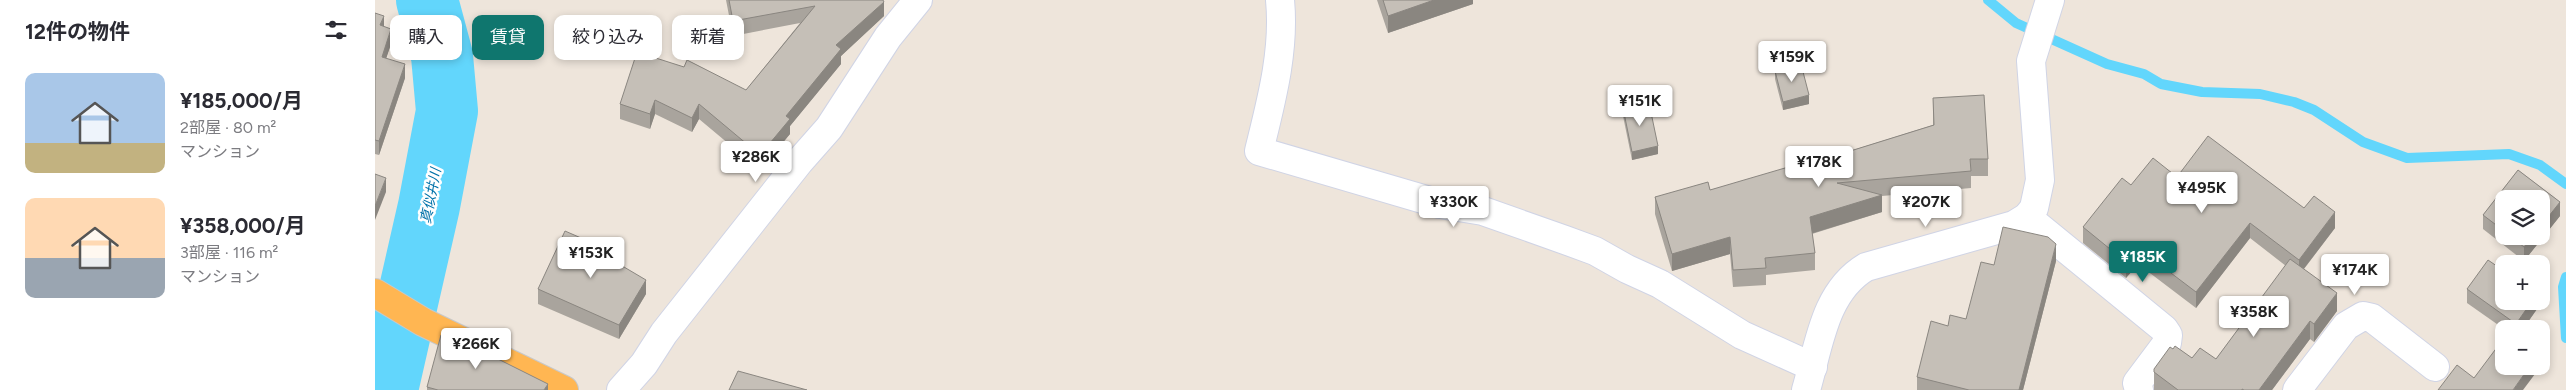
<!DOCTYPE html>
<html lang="ja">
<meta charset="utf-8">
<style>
:root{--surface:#fff;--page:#f7f7f7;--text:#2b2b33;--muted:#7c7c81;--accent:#0f766e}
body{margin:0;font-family:Figtree,"Noto Sans JP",sans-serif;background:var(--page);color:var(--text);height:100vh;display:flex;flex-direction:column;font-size:19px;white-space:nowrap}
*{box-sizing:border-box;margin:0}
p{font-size:16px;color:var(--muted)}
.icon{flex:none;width:28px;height:28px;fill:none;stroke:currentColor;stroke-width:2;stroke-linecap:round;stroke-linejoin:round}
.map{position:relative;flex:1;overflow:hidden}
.panel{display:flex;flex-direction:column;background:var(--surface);width:375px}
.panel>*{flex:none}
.top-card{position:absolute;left:15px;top:15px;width:475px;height:45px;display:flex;gap:10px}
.fabs{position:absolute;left:2120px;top:190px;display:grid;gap:10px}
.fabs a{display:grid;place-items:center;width:55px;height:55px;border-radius:10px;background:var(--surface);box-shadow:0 2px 8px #0003;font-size:25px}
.price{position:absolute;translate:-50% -42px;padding:0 11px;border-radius:5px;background:#fff;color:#222;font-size:16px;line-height:32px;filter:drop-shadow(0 1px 2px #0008)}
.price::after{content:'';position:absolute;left:50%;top:30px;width:15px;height:11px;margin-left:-8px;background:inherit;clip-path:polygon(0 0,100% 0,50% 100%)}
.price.active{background:var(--accent);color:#fff}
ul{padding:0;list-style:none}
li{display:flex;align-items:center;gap:15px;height:125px;padding:0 25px}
li span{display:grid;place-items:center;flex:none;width:140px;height:100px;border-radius:10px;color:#555}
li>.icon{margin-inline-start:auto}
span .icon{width:60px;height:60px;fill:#fffc;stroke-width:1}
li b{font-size:21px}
h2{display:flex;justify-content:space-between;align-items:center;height:60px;padding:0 25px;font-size:21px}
.chip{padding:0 18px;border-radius:10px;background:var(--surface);box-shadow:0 2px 8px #0003;font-size:18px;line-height:45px}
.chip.active{background:var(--accent);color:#fff}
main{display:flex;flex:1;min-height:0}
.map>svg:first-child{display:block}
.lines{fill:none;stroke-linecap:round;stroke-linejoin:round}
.stream{stroke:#62d6fc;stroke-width:10}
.river{stroke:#62d6fc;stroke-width:62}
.minor-casing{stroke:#d0d4e5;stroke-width:30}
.trunk-casing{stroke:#c8c8c8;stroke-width:30}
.minor{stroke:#fff;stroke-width:28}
.trunk{stroke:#ffb652;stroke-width:28}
.wall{fill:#a9a49d;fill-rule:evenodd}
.shaded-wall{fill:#8a8680}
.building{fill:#c5bfb7;stroke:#8a8680}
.labels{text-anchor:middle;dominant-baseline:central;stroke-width:5;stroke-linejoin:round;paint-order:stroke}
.water-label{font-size:14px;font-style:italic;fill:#0072a9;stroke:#fff}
</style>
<main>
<section class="panel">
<h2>12件の物件<svg class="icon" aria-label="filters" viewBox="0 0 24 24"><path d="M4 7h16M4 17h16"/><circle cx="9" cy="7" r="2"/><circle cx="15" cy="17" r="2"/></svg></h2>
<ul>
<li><span style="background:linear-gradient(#a9c7e8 70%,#c2b280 0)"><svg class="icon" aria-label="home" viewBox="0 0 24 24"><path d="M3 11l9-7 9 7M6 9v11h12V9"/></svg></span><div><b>¥185,000/月</b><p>2部屋 · 80 m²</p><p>マンション</p></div></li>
<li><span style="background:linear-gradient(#ffd9b3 60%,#9aa5b1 0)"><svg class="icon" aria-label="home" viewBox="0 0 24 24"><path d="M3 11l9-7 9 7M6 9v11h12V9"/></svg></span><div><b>¥358,000/月</b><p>3部屋 · 116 m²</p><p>マンション</p></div></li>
</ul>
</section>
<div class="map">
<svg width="2191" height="390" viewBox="0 0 2191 390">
<rect width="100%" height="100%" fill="#eee5db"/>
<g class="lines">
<g class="stream">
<path d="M 1613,0 L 1641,23 L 1732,64 L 1769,74 L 1786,84 L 1827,92 L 1885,94 L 1919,102 L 1939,110 L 1988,142 L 2032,158 L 2134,154 L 2165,165 L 2191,184"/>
<path d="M 2191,277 L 2188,287 L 2191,338"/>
</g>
<path class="river" d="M 12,390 L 54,206 L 72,111 L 67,56 L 52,0"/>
<g class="minor-casing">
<g id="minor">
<path d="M 905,0 C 910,51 896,102 884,151 L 1065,204 L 1108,211 L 1190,240 L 1220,251 L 1252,269 L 1285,284 L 1367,335 L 1438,367"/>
<path d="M 1652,217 L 1789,329 L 1793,335 L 1792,343 L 1762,383 L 1764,390"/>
<path d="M 246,390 L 269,364 L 289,333 L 424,162 L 454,128 L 513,37 L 543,0"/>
<path d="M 1431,390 C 1444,346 1449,292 1491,267 L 1639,225 L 1652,217 L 1659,208 L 1665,180 L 1656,61 L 1675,0"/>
<path d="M 1922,390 L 1971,326 L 1988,316 L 1997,318 L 2060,367"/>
</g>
</g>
<g class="trunk-casing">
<path id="trunk" d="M 0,293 L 48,322 L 189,390"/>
</g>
<use href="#minor" class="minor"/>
<use href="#trunk" class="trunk"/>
</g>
<g class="wall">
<path d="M 351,0 L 508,0 L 509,16 L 466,56 L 466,64 L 415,126 L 415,134 L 385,170 L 324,119 L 317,132 L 280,114 L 275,129 L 245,119 L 245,104 L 371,90 L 425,23 L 358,36 Z"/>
<path d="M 1002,0 L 1098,0 L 1098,4 L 1013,33 Z"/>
<path d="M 0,13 L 9,26 L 16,44 L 11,58 L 30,78 L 4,155 L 0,154 Z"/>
<path d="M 1400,71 L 1434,104 L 1408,110 L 1400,79 Z"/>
<path d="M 1558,98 L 1613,159 L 1613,176 L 1596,176 L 1596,188 L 1507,196 L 1507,212 L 1437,234 L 1440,253 L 1440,270 L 1391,275 L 1391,285 L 1358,287 L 1355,254 L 1297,271 L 1280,214 L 1280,197 L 1335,190 L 1427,166 L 1558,125 Z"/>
<path d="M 1248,108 L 1283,154 L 1257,160 L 1248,116 Z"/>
<path d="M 2143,170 L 2185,202 L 2185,216 L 2149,261 L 2108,229 L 2108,215 ZM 2129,199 L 2166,199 L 2166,236 L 2129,236 Z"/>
<path d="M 1802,177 L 1929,208 L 1960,228 L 1929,269 L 1962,311 L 1939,342 L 1935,339 L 1897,390 L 1779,390 L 1779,369 L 1798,349 L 1817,358 L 1841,359 L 1911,266 L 1875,238 L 1821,308 L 1763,264 L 1751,278 L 1708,243 L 1708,227 Z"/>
<path d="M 229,255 L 271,294 L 244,339 L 163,304 L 163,289 Z"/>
<path d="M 1681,261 L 1648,390 L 1542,390 L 1542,377 L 1591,319 L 1619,265 Z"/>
<path d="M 2092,289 L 2162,301 L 2162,309 L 2148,329 L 2129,329 L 2092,303 Z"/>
<path d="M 52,387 L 173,390 L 52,390 Z"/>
</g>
<g class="shaded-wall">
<path d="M 1059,0 L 1098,0 L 1098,4 L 1013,33 L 1013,16 Z"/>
<path d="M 509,2 L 509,16 L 466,56 L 466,64 L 415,126 L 415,134 L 385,170 L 385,155 L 411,116 L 461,45 Z"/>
<path d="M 9,16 L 9,31 L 5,25 Z"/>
<path d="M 16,29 L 16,44 L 7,71 L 7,57 Z"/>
<path d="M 30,64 L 30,78 L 4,155 L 4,141 Z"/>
<path d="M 1434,95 L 1434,104 L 1408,110 L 1408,102 Z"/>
<path d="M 280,100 L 280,114 L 275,129 L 275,114 Z"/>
<path d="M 324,104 L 324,119 L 317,132 L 317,118 Z"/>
<path d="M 1283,146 L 1283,154 L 1257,160 L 1257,152 Z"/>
<path d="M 11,178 L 11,192 L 0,220 L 0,206 Z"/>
<path d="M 1507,195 L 1507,212 L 1435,234 L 1435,217 Z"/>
<path d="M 2185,202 L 2185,216 L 2149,261 L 2149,247 L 2158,236 L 2166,236 L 2166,226 Z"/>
<path d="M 1960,212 L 1960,228 L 1924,275 L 1924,260 Z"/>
<path d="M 1875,223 L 1875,238 L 1821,308 L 1821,292 Z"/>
<path d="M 1355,237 L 1355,254 L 1297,271 L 1297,254 Z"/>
<path d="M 1681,244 L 1681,261 L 1648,390 L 1644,390 Z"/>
<path d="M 1763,248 L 1763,264 L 1751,278 L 1751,262 Z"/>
<path d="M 271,280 L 271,294 L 244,339 L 244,325 Z"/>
<path d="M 1962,293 L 1962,311 L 1939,342 L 1939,324 Z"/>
<path d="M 2157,301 L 2162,301 L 2162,309 L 2148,329 L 2141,329 L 2141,324 Z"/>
<path d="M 1935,321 L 1935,339 L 1897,390 L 1884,390 Z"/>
<path d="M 2167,351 L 2167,365 L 2166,366 L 2166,352 Z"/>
<path d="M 2155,366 L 2166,366 L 2148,390 L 2138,390 Z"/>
<path d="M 173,384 L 173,390 L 169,390 Z"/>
</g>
<g class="building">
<path d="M 354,0 L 508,0 L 509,2 L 461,45 L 466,49 L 411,116 L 415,119 L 385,155 L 324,104 L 317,118 L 280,100 L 275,114 L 245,104 L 262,52 L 309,67 L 312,60 L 371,90 L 440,6 L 358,21 Z"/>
<path d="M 1008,0 L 1059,0 L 1013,16 Z"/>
<path d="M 0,13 L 9,16 L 5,25 L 16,29 L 7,57 L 30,64 L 4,141 L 0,140 Z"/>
<path d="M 1426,64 L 1434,95 L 1408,102 L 1400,71 Z"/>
<path d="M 1609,95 L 1613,159 L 1595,159 L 1596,171 L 1462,183 L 1507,195 L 1435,217 L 1440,253 L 1390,258 L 1391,268 L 1358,270 L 1355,237 L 1297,254 L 1280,197 L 1333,182 L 1335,190 L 1427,163 L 1427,166 L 1559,125 L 1558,98 Z"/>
<path d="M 1274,103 L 1283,146 L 1257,152 L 1248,108 Z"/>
<path d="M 1833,136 L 1929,208 L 1939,196 L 1960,212 L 1924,260 L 1875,223 L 1821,292 L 1763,248 L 1751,262 L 1708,227 L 1747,178 L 1756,185 L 1778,158 L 1802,177 Z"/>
<path d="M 2143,170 L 2185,202 L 2166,226 L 2166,199 L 2129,199 L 2129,231 L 2108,215 Z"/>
<path d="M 0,174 L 11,178 L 0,206 Z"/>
<path d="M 1628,227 L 1673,237 L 1681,244 L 1644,390 L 1594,390 L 1542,377 L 1556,321 L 1573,326 L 1575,315 L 1591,319 L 1606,262 L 1619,265 Z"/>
<path d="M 190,231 L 229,248 L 227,254 L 271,280 L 244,325 L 163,289 Z"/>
<path d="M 2135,236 L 2158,236 L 2149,247 Z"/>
<path d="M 1915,259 L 1962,293 L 1939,324 L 1935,321 L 1884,390 L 1869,390 L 1867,389 L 1867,390 L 1803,390 L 1779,372 L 1779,369 L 1795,347 L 1798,349 L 1800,346 L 1817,358 L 1825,348 L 1841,359 Z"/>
<path d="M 2113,260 L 2129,271 L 2129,301 L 2157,301 L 2141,324 L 2092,289 Z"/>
<path d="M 66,335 L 83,339 L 173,384 L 169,390 L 63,390 L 52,387 Z"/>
<path d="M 2129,338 L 2129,366 L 2155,366 L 2138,390 L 2063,390 L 2082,365 L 2099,378 Z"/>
<path d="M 363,371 L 432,390 L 354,390 Z"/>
</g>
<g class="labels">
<g class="water-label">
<text transform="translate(56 196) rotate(-79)">真似井川</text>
</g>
</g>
</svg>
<div class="fabs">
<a><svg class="icon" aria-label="layers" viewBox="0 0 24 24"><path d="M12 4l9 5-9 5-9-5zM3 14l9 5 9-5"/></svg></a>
<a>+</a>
<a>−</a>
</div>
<b class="price" style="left:1417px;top:83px">¥159K</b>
<b class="price" style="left:1265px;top:127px">¥151K</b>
<b class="price" style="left:381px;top:183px">¥286K</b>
<b class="price" style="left:1444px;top:188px">¥178K</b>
<b class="price" style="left:1827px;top:214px">¥495K</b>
<b class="price" style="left:1079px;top:228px">¥330K</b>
<b class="price" style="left:1551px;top:228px">¥207K</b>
<b class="price" style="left:216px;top:279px">¥153K</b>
<b class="price active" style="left:1768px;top:283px">¥185K</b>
<b class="price" style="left:1980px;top:296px">¥174K</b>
<b class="price" style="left:1879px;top:338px">¥358K</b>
<b class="price" style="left:101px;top:370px">¥266K</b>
<div class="top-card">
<a class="chip">購入</a>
<a class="chip active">賃貸</a>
<a class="chip">絞り込み</a>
<a class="chip">新着</a>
</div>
</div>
</main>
